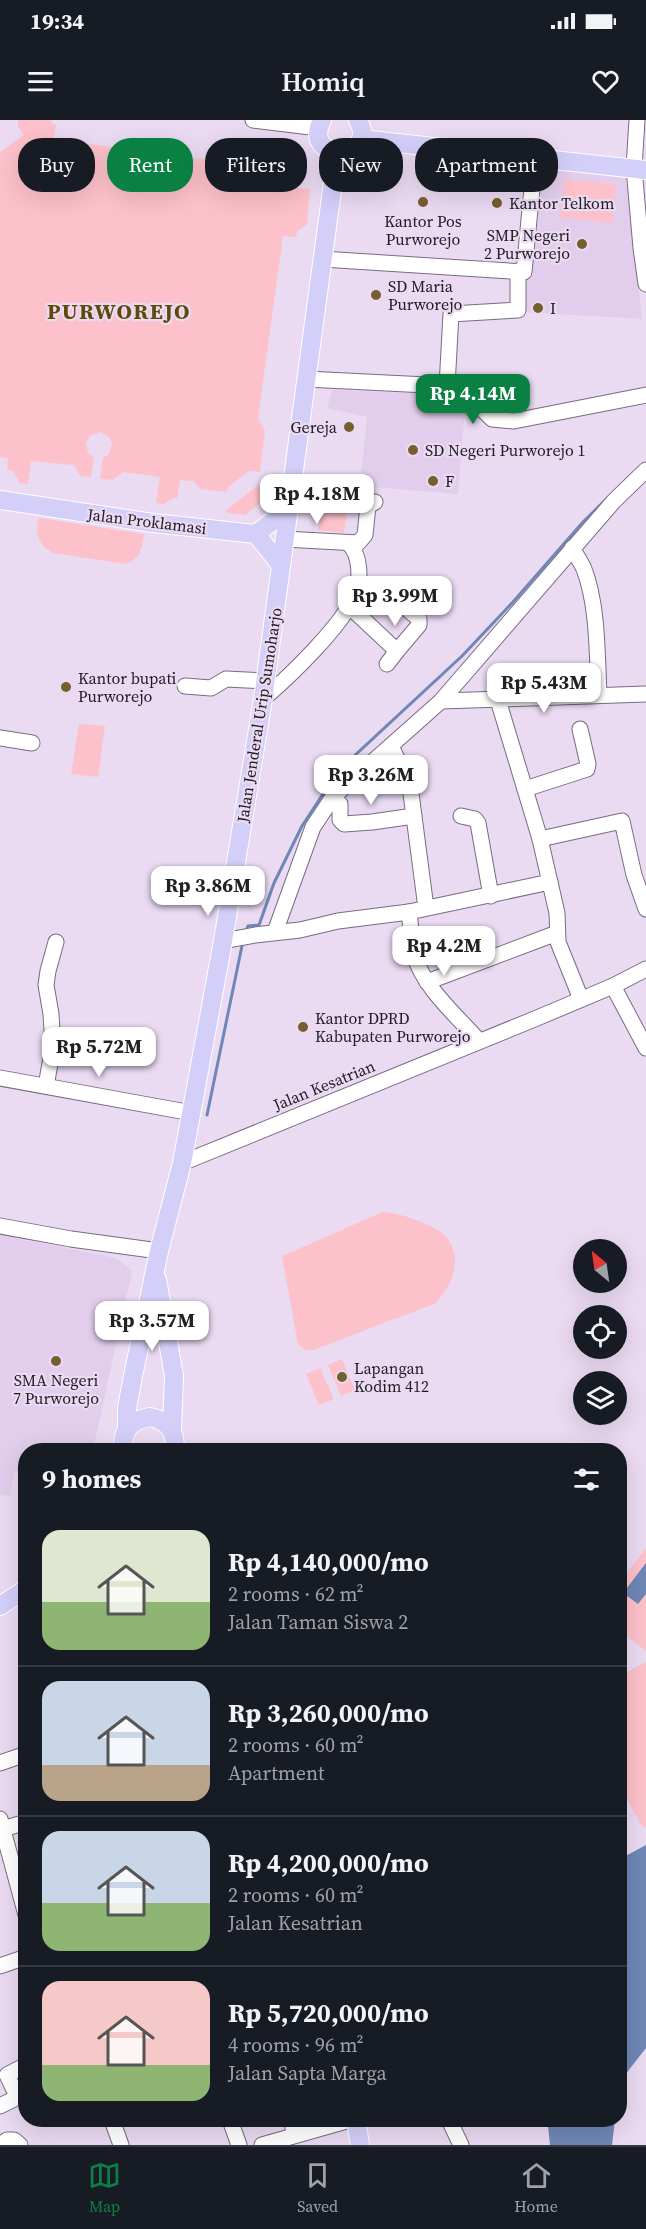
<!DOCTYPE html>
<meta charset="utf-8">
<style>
:root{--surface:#171b24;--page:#242831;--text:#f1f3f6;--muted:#9ea1a6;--line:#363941;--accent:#0b8043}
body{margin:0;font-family:"Source Serif 4",serif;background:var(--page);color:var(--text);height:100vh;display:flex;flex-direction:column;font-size:22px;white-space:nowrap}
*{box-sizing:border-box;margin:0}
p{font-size:20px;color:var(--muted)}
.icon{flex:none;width:33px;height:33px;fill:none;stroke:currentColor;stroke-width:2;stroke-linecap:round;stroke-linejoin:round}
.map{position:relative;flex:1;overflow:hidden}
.side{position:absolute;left:18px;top:1323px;width:609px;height:684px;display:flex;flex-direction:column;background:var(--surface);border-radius:24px;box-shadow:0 6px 24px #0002}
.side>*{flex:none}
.guide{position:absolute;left:18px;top:18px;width:610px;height:54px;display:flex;gap:12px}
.needle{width:39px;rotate:331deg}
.controls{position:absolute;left:573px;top:1119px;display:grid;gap:12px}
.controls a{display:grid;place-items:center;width:54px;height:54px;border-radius:50%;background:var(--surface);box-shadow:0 6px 24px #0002;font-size:30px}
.price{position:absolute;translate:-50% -51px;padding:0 14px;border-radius:12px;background:#fff;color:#222;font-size:20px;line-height:39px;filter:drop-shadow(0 2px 3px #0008)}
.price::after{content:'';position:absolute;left:50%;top:36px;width:18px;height:14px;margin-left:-9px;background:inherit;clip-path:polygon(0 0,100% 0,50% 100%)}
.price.active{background:var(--accent);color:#fff}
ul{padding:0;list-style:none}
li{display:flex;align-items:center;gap:18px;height:150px;padding:0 24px}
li+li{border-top:2px solid var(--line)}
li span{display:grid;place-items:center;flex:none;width:168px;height:120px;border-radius:18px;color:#555}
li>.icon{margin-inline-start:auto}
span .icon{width:72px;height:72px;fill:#fffc;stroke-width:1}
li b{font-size:26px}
h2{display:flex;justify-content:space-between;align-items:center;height:72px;padding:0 24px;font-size:26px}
.tag{padding:0 21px;border-radius:24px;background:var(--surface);box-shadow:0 6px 24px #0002;font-size:21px;line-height:54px}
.tag.active{background:var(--accent);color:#fff}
.status{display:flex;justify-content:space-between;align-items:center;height:42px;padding:0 30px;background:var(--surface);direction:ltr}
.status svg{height:16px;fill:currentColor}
header{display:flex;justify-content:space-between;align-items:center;height:78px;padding:0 24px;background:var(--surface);font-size:27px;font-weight:600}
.dock{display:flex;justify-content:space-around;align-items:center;height:84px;border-top:2px solid var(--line);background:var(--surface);font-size:16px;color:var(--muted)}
.dock a{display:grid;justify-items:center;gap:3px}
.dock .active{color:var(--accent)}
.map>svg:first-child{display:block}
.built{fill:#e2ceec}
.green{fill:#fdc1cb}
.water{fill:#6f87b6}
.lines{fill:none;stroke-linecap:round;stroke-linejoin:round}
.stream{stroke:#6f87b6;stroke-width:3}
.minor-casing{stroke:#796b80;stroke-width:17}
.major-casing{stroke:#fff;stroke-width:20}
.minor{stroke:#fff;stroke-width:15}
.major{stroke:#d4cff9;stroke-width:18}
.poi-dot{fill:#755f2f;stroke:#eadaf2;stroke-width:2}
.labels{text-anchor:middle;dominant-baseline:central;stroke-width:4.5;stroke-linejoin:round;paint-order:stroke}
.poi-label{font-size:16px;fill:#211b23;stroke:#eadaf2;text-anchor:start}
.street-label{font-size:16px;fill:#211b23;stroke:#eadaf2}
.district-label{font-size:22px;font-weight:bold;letter-spacing:1.5px;fill:#60480a;stroke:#eadaf2}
</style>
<div class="status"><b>19:34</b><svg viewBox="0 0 49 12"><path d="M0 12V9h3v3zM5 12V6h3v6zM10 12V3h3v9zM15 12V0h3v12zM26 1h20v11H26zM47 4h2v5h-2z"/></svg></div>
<header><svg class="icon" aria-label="menu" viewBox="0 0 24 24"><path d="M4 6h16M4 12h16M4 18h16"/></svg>Homiq<svg class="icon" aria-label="heart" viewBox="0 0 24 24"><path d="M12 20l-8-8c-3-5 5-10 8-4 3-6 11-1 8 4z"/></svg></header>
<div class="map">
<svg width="646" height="2025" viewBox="0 0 646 2025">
<rect width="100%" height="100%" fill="#eadaf2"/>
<g class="built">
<path d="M 537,47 L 626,56 L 642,199 L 524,192 Z"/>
<path d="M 332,270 L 461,275 L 465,289 L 458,374 L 360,366 L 367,297 L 327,288 Z"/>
<path d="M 0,1115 L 116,1138 L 132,1151 L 93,1330 L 26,1330 L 25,1354 L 14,1352 L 10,1376 L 0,1375 Z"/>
</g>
<g class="green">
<path d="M 18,0 L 51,0 L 53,4 L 56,4 L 54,19 L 231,43 L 234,26 L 242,20 L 270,24 L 269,36 L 287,38 L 299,55 L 298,68 L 310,69 L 307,104 L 297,112 L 296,117 L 283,116 L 258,298 L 265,311 L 260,352 L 249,351 L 228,367 L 227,372 L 200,369 L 194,361 L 180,360 L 177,378 L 173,378 L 164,384 L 156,383 L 160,357 L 123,352 L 113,360 L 100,359 L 103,338 L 109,334 L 112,324 L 109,317 L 100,312 L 90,316 L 86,323 L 88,333 L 94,337 L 91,357 L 80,356 L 74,345 L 31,341 L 28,364 L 20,363 L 13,351 L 7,350 L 8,338 L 0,337 L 0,32 L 24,15 L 18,6 Z"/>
<path d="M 564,59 L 616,64 L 612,103 L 560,98 Z"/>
<path d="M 274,353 L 272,374 L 245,395 L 224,392 Z"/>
<path d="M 323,365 L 350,368 L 344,413 L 318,410 Z"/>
<path d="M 39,398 L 144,414 C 141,430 142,437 126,444 L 53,433 C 39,425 34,414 39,398 Z"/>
<path d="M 79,604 L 105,606 L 98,657 L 71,654 Z"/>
<path d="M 383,1092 C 399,1093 434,1104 445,1116 C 464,1137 453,1167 434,1184 L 310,1231 L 305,1230 L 298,1224 L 282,1136 Z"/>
<path d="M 342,1239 L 355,1270 L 341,1276 L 328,1245 Z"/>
<path d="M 320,1248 L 334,1279 L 319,1285 L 306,1254 Z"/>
<path d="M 646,1428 L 646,1531 L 620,1511 L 620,1462 Z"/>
<path d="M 646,1542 L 646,1706 L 643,1708 L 620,1667 L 620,1556 Z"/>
</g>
<g class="water">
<path d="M 646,1443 L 646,1474 L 638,1484 L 623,1473 Z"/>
<path d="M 646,1725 L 646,1928 L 621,1960 L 620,1970 L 620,1739 Z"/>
<path d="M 550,2000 L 615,2000 L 612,2025 L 550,2025 L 548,2006 Z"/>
</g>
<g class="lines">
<g class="stream">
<path d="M 246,812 L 248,806 L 259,805 L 274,763 L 302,706 L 338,651 L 462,536 L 513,482 L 583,402 L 633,353"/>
<path d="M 207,995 L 243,821"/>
</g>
<g class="minor-casing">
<g id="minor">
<path d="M 253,0 L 319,8"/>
<path d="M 637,0 L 634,48 L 641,128 L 646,164"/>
<path d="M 322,139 L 524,152 L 535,37"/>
<path d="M 306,259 L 467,267 L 476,272 L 483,290 L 492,299 L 514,301 L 646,275"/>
<path d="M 447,266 L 451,194 L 518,190 L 518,151"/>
<path d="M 284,419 L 358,423 L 365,415 L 368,386 L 375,382"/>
<path d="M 572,428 C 576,435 581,442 584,449 C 598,485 597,535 599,574"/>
<path d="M 356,473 L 399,482 L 419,499 L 419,505 L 397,531"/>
<path d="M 349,486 L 397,531 L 387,544"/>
<path d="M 185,566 L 211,568 L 226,559 L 266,561"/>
<path d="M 263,579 C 289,557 342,506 355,475 C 361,461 361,434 348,423"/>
<path d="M 498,580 L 540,719"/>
<path d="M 441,581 L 646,574"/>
<path d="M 0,618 L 32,623"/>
<path d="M 391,626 L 410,666 L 426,788"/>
<path d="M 525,669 L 587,649 L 588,644 L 580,609"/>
<path d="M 333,677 L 340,684 L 340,700 L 344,704 L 372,702 L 414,696"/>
<path d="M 461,696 L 475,699 L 478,703 L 491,776"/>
<path d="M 409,792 C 411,806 411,820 414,834 C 422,866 458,897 479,921"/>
<path d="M 275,812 L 313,707 L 333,677 L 441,581 L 614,381 L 646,350"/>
<path d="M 223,821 L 255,815 L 300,810 L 338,801 L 409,792 L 550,762"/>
<path d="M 427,862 L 557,813"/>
<path d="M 613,866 L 646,928"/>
<path d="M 581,879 L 558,822 L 557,793 L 540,719 L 622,701 L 634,755 L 646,789"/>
<path d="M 0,958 L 192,993"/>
<path d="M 46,966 L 53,927 L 51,894 L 46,865 L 48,851 L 56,822"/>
<path d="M 182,1043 L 537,898 L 613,866 L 646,849"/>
<path d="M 0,1106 L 71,1119 L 159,1131"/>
<path d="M 0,1643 L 26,1634"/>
<path d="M 0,1699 L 26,1795"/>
<path d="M 3,1709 L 26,1702"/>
<path d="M 0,1846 L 26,1837"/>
<path d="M 17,1976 L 7,1955 L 26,1945"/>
<path d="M 0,1986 L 26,1973"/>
<path d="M 112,2000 L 121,2025"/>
<path d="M 230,2000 L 239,2025"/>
<path d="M 292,2000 L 294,2015"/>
<path d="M 449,2000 L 461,2025"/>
<path d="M 0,2025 L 7,2020 L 14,2020 L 20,2025"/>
<path d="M 262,2025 L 350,2000"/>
</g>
</g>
<g class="major-casing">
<g id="major">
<path d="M 322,0 C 300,43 381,42 358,0"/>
<path d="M 361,19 L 646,50"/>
<path d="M 0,380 L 153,403 L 256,414 L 280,444"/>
<path d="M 256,414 L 287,390"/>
<path d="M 157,1159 L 174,1256 L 172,1311"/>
<path d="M 127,1309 L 127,1288 L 133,1256 L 159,1131 L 182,1043 L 223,821 L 263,579 L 337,33"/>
<path d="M 124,1330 C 120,1311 132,1300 150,1297 C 168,1301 177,1312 174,1330"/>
<path d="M 0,1486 L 26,1469"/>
<path d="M 356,2000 L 360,2025"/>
</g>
</g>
<use href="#minor" class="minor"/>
<use href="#major" class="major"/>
</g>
<g class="poi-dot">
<circle cx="423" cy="82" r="6"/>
<circle cx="497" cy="83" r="6"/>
<circle cx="582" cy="124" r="6"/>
<circle cx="376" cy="175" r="6"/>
<circle cx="538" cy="188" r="6"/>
<circle cx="349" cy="307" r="6"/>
<circle cx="413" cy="330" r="6"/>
<circle cx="433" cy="361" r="6"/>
<circle cx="66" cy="567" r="6"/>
<circle cx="303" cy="907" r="6"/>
<circle cx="56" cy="1241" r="6"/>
<circle cx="342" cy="1257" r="6"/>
</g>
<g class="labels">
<g class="poi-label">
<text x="509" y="83">Kantor Telkom</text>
<text x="423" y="101" text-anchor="middle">Kantor Pos<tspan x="423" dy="18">Purworejo</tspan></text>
<text x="570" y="115" text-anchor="end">SMP Negeri<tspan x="570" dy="18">2 Purworejo</tspan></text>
<text x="388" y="166">SD Maria<tspan x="388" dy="18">Purworejo</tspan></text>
<text x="550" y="188">I</text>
<text x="337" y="307" text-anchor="end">Gereja</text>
<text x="425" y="330">SD Negeri Purworejo 1</text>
<text x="445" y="361">F</text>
<text x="78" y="558">Kantor bupati<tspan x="78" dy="18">Purworejo</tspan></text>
<text x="315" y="898">Kantor DPRD<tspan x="315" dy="18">Kabupaten Purworejo</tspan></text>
<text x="354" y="1248">Lapangan<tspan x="354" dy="18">Kodim 412</tspan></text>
<text x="56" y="1260" text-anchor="middle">SMA Negeri<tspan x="56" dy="18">7 Purworejo</tspan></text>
</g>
<g class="street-label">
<text transform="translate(147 401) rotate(7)">Jalan Proklamasi</text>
<text transform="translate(259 595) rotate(-81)">Jalan Jenderal Urip Sumoharjo</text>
<text transform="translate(324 965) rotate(-22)">Jalan Kesatrian</text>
</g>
<g class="district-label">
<text x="119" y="191">PURWOREJO</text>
</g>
</g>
</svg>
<div class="controls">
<a><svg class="needle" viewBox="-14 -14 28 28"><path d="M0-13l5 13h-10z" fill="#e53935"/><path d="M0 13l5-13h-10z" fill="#9ea1a6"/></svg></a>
<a><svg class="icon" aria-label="locate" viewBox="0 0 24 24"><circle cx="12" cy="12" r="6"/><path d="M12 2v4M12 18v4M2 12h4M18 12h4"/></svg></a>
<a><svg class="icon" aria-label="layers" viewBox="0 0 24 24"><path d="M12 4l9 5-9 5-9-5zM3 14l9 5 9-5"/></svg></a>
</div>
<b class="price active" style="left:473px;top:305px">Rp 4.14M</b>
<b class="price" style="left:317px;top:405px">Rp 4.18M</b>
<b class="price" style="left:395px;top:507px">Rp 3.99M</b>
<b class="price" style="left:544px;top:594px">Rp 5.43M</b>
<b class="price" style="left:371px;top:686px">Rp 3.26M</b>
<b class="price" style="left:208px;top:797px">Rp 3.86M</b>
<b class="price" style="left:444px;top:857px">Rp 4.2M</b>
<b class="price" style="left:99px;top:958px">Rp 5.72M</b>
<b class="price" style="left:152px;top:1232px">Rp 3.57M</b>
<div class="guide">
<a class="tag">Buy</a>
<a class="tag active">Rent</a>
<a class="tag">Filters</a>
<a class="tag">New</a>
<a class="tag">Apartment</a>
</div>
<section class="side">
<h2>9 homes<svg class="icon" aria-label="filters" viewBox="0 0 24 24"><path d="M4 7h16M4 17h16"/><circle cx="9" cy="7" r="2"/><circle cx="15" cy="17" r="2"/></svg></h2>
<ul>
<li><span style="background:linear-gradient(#dfe7d0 60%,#8fb573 0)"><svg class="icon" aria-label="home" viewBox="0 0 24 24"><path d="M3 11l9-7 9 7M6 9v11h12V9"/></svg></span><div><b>Rp 4,140,000/mo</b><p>2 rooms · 62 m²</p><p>Jalan Taman Siswa 2</p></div></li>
<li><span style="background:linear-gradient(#c9d6e8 70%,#b9a48a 0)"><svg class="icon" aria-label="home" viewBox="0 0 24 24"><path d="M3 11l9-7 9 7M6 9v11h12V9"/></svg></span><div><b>Rp 3,260,000/mo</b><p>2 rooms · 60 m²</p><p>Apartment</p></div></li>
<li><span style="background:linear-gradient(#c9d6e8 60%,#8fb573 0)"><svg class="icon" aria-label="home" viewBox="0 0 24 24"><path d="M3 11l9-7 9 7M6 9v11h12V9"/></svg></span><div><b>Rp 4,200,000/mo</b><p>2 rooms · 60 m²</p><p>Jalan Kesatrian</p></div></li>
<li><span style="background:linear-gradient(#f6c9c9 70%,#8fb573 0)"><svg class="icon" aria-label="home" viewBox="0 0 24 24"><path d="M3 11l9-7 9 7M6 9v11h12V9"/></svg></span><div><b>Rp 5,720,000/mo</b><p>4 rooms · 96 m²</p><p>Jalan Sapta Marga</p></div></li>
</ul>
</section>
</div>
<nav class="dock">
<a class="active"><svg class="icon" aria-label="map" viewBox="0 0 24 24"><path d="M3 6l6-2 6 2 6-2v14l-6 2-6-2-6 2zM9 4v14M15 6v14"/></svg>Map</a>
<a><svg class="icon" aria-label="saved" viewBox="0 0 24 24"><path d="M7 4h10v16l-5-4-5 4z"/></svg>Saved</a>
<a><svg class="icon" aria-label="home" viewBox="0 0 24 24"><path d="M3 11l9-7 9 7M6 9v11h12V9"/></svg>Home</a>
</nav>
